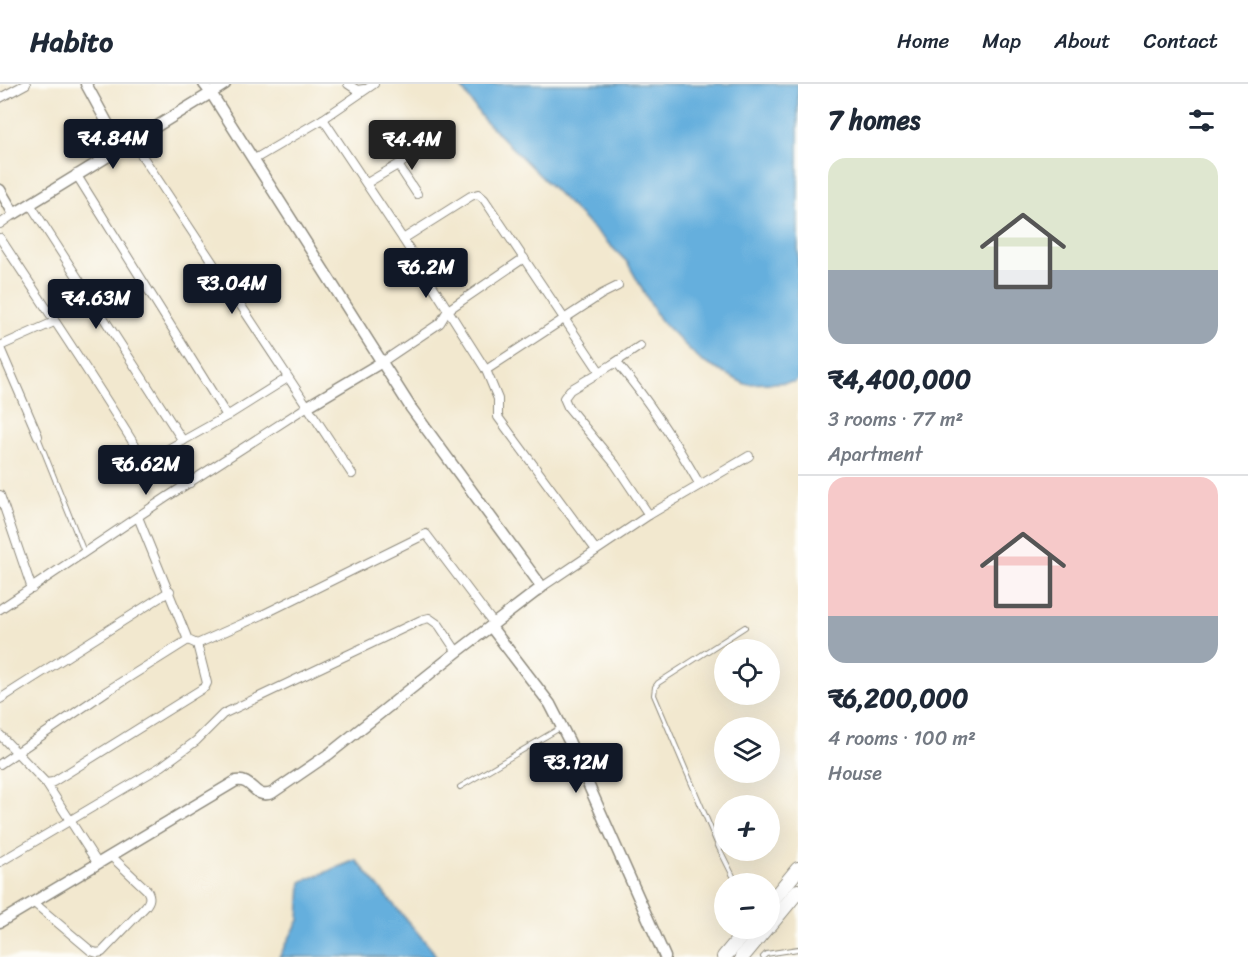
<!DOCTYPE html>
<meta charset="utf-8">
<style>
:root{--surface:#fff;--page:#f6f6f7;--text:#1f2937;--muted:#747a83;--line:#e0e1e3;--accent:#111827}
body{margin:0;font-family:Sriracha,sans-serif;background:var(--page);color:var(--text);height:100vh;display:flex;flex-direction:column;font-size:22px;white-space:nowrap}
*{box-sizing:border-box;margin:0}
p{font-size:20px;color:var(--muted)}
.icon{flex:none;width:33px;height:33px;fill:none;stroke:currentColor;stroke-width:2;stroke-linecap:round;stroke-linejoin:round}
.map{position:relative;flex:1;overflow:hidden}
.panel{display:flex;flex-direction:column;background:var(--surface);width:450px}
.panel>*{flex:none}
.tools{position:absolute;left:714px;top:555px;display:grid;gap:12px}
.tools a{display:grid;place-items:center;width:66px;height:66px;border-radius:50%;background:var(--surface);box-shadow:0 6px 24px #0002;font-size:30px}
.price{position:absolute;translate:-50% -51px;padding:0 14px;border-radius:6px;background:var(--accent);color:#fff;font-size:20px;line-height:39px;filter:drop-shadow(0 2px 3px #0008)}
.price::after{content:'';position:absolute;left:50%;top:36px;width:18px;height:14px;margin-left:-9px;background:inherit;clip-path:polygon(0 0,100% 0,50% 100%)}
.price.active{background:#222;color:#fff}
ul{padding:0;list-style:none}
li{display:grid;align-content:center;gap:12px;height:318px;padding:0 30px}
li+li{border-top:2px solid var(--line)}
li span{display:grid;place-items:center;height:186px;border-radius:18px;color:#555}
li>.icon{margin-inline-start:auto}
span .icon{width:108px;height:108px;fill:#fffc;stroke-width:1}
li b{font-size:26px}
h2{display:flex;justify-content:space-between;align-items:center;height:72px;padding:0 30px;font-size:26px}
header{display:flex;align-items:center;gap:36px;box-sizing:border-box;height:84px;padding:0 30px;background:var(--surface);border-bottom:2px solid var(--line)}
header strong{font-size:28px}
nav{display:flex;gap:33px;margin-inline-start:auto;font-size:21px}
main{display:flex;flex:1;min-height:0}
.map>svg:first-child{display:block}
.water{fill:#65afdd;stroke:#486d84;stroke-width:1.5}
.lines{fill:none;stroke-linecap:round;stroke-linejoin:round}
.lane-casing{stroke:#8e8a7d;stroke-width:6}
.street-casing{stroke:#8e8a7d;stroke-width:10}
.secondary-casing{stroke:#8e8a7d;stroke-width:13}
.highway-casing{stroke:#8e8a7d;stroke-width:16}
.lane{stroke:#fff;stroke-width:4}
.street{stroke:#fff;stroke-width:8}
.secondary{stroke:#fff;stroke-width:10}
.highway{stroke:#fff;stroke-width:14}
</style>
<header>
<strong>Habito</strong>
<nav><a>Home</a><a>Map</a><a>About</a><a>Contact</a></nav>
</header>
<main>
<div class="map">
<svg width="798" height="873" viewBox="0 0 798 873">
<rect width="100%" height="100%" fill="#fdfcf7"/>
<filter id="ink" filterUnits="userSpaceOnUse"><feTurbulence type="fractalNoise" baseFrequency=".0167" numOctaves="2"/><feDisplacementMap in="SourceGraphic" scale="12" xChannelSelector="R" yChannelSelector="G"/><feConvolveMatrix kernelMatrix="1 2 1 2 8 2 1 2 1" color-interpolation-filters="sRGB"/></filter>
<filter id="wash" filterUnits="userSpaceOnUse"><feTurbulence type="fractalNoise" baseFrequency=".008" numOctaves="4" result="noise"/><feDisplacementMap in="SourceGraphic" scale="24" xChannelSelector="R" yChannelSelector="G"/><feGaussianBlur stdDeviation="1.35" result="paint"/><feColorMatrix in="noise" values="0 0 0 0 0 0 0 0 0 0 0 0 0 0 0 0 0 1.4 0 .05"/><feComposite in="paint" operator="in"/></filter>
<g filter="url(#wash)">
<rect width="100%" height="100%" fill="#f2e8cf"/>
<g class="water">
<path d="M 464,0 L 798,0 L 798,294 L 795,298 L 745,300 L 701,277 L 659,235 L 627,178 L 483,35 L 461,3 Z"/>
<path d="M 356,776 L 433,867 L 436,873 L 279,873 L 299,836 L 301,798 Z"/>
</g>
</g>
<g filter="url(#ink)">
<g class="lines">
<g class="lane-casing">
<g id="lane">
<path d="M 38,353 L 84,468"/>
<path d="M 460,703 L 560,644"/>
<path d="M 737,800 L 719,764 L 654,611 L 655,603 L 658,599 L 745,543"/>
<path d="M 763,873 L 766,870 L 798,865"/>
</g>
</g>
<g class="street-casing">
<g id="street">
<path d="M 348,0 L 357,6 L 364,5"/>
<path d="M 0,14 L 26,0"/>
<path d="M 323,35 L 403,155 L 486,286 L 602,210 L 618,202"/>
<path d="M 133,58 L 352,390"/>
<path d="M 253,76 L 323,35 L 374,0"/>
<path d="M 398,81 L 417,110"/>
<path d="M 76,90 L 227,332"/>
<path d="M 367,99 L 445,53"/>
<path d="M 30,120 L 183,357"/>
<path d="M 0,140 L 14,130"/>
<path d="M 0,154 C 49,229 99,302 145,378 L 227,332 L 286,295"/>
<path d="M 403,155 L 471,112 L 478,110 L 484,115 L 600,288 L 570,306 L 564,314 L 568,323 L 615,380 L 649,431"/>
<path d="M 0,262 L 54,238"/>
<path d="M 0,264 L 38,352"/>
<path d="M 382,278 L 440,239 L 448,226 L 524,174"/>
<path d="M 613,280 L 640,262"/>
<path d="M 486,286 L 498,315 L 498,333 L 596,466"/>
<path d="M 166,366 L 190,399"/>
<path d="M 700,401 L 749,372"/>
<path d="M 0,411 L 32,505"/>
<path d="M 138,433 L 188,556 L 197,560 L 262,531 L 426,450 L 494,540"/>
<path d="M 542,503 L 649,431 L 700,401 C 676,359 649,317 618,280 L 613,280 L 600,288"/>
<path d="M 0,525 L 167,413 L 308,322"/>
<path d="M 0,615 L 170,507"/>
<path d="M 0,651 L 46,699 L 53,698 L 205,603 L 207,599 L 197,560"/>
<path d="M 0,680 L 107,607 L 188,556"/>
<path d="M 46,699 L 98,780"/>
<path d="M 0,778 L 162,682 L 196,657 L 223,630 L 421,536 L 429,534 L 439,541 L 457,568"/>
<path d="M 33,818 L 91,867 L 97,869 L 102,868 L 145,823 C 150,817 151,813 147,806 L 111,772"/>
</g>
</g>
<g class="secondary-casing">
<g id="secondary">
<path d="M 86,0 L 121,64"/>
<path d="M 0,106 L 14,130 L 211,9 L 204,0"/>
<path d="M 308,322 L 382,278"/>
<path d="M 491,543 L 550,620 L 569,657 L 665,873"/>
<path d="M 0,838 L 236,697 C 253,694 254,716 272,709 L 329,670 L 457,568 L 542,503 L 411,324 L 211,9 L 225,0"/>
</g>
</g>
<g class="highway-casing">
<g id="highway">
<path d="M 770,819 L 798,785"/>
<path d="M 770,841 L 798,807"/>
<path d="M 724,873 L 748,844"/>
<path d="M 742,873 L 766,844"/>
</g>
</g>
<use href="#lane" class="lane"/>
<use href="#street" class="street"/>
<use href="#secondary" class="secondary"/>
<use href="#highway" class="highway"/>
</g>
</g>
</svg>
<div class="tools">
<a><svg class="icon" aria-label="locate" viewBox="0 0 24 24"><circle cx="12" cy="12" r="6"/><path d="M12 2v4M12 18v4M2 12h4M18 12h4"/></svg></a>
<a><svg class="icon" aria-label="layers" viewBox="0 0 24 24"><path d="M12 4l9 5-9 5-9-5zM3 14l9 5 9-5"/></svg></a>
<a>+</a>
<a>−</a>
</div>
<b class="price" style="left:113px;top:86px">₹4.84M</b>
<b class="price active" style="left:412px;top:87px">₹4.4M</b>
<b class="price" style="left:426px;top:215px">₹6.2M</b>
<b class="price" style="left:232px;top:231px">₹3.04M</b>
<b class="price" style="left:96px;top:246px">₹4.63M</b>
<b class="price" style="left:146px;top:412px">₹6.62M</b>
<b class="price" style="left:576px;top:710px">₹3.12M</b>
</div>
<section class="panel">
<h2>7 homes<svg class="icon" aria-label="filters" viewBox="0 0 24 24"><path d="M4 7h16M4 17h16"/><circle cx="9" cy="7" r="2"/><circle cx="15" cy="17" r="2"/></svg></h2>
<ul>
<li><span style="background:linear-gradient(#dfe7d0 60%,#9aa5b1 0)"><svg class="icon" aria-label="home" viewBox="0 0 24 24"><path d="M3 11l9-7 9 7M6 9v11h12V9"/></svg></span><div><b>₹4,400,000</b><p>3 rooms · 77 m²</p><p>Apartment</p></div></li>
<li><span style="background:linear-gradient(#f6c9c9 75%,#9aa5b1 0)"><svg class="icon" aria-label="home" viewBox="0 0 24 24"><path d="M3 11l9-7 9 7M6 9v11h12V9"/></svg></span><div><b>₹6,200,000</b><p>4 rooms · 100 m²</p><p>House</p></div></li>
</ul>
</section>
</main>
